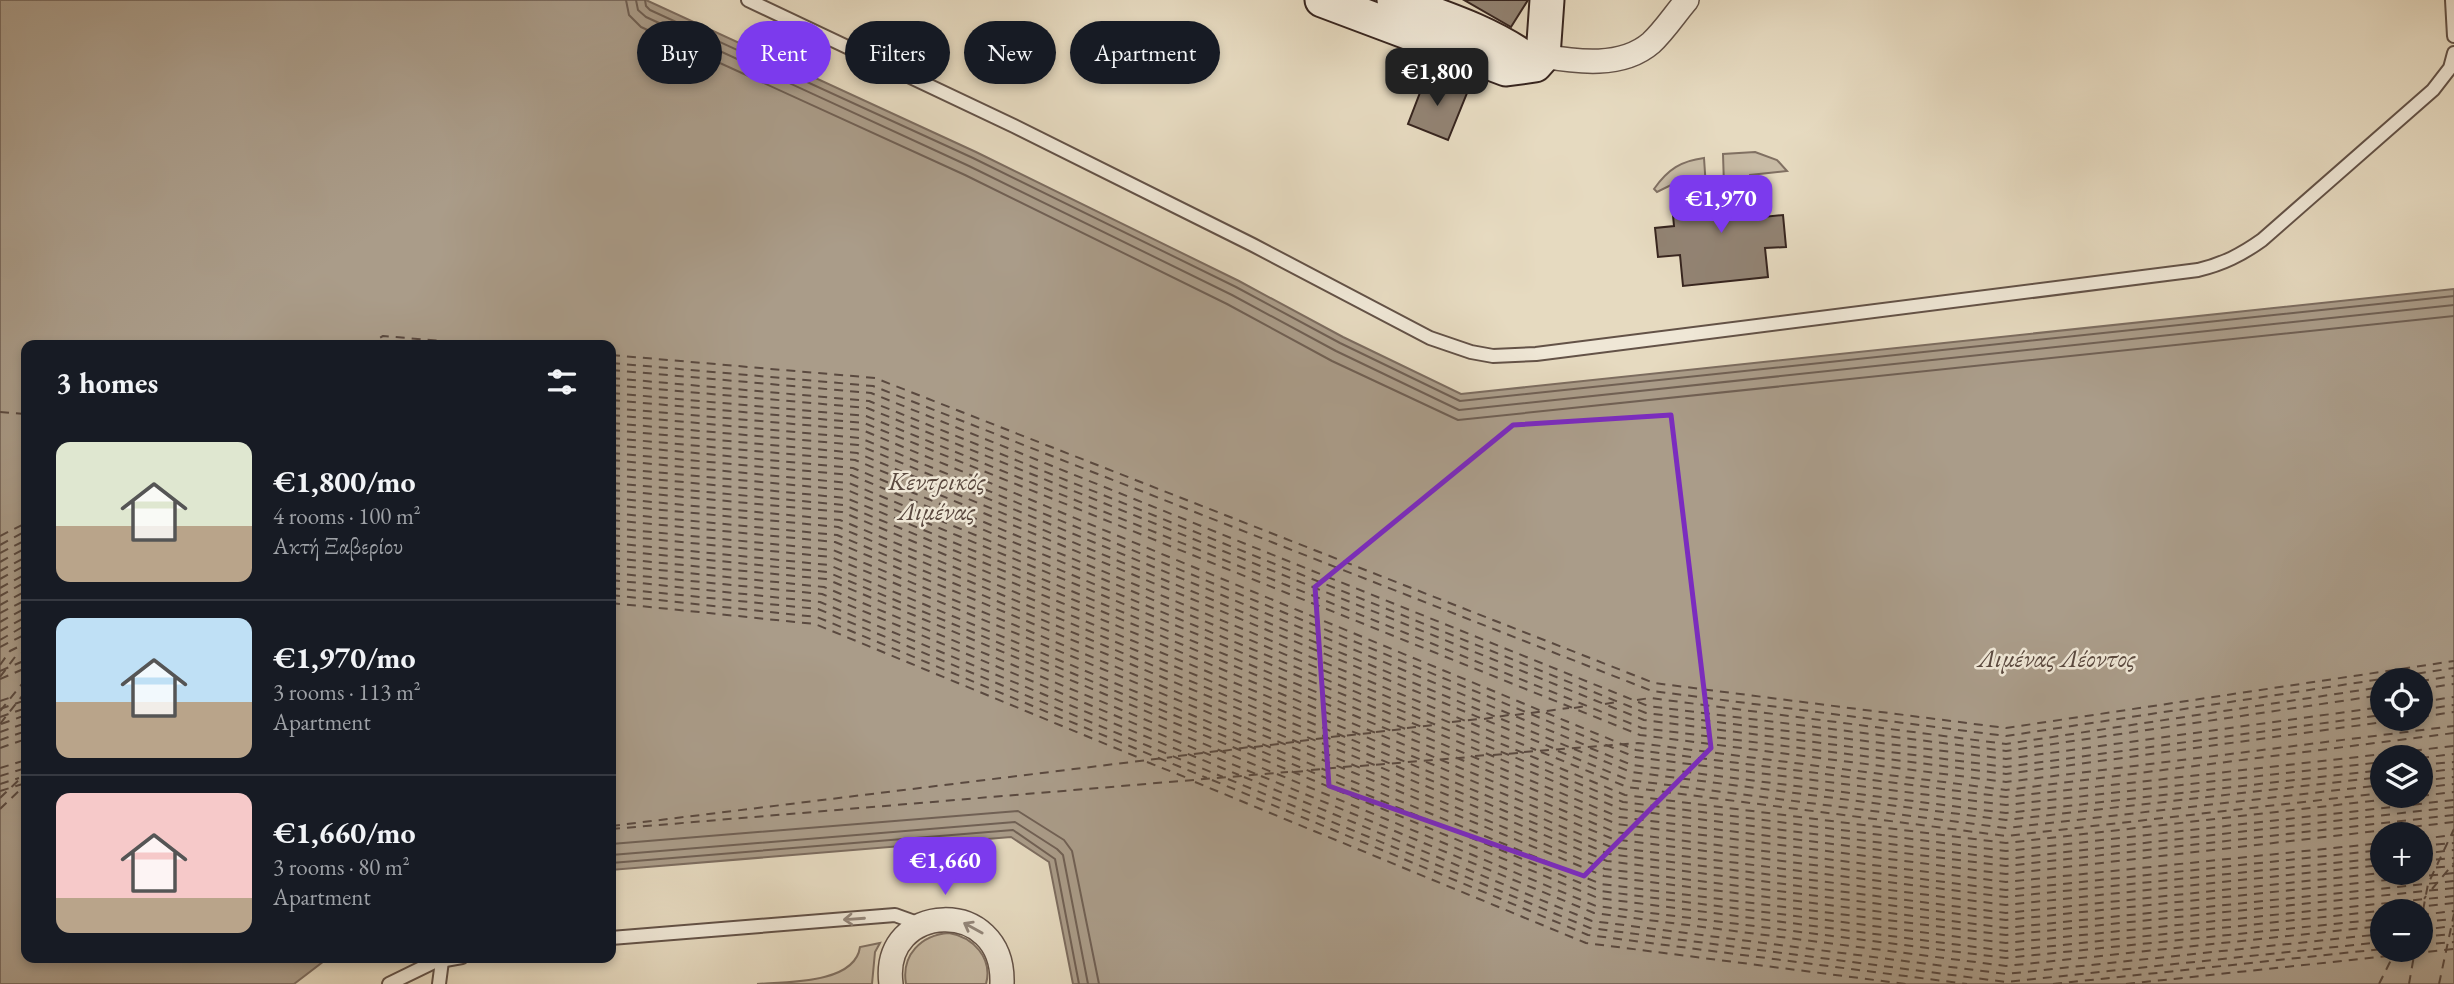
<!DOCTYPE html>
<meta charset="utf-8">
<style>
:root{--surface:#171b24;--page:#242831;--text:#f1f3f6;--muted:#9ea1a6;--line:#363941;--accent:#7c3aed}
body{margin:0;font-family:"EB Garamond",serif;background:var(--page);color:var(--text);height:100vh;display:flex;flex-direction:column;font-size:26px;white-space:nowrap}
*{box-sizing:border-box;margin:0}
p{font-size:23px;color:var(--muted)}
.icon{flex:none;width:38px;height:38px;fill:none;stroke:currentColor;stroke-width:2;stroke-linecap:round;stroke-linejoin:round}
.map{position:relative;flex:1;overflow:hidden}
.panel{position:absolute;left:21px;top:340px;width:595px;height:623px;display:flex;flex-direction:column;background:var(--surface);border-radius:14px;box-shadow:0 4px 10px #0003}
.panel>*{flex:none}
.guide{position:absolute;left:637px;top:21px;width:665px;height:63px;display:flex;gap:14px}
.tools{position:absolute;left:2370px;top:668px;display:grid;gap:14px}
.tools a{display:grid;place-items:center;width:63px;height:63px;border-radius:50%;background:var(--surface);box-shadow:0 4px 10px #0003;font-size:35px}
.price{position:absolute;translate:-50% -60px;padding:0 16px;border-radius:14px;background:var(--accent);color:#fff;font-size:23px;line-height:46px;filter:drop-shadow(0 2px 4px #0008)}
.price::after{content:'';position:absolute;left:50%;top:42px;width:21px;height:16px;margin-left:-10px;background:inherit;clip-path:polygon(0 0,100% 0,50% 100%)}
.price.active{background:#222;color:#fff}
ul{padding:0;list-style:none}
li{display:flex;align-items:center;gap:21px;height:175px;padding:0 35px}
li+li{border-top:2px solid var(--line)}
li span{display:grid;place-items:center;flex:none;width:196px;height:140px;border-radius:14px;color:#555}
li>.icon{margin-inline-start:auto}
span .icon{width:84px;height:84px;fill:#fffc;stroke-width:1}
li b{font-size:30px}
h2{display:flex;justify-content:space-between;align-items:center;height:84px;padding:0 35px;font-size:30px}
.pill{padding:0 24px;border-radius:32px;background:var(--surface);box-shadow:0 4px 10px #0003;font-size:24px;line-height:63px}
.pill.active{background:var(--accent);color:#fff}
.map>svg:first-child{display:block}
.green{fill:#c8bba5;stroke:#807062;stroke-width:2}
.water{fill:#aa9c89;stroke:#7c6c5f;stroke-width:2;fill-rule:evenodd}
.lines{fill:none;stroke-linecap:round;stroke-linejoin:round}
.shore{stroke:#706054;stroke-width:2}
.ferry{stroke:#5a493f;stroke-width:2;stroke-dasharray:9 7;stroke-linecap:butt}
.building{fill:#928373;stroke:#37251f;stroke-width:2}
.lane-casing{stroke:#635247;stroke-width:16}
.street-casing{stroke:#635247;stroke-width:26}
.secondary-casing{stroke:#37251f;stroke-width:37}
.lane{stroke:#efe7d6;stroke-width:12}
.street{stroke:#efe7d6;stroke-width:23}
.secondary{stroke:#efe7d6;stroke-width:33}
.oneway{stroke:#93867a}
.marked{fill:none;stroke:#7b2cbf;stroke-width:5;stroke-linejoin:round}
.labels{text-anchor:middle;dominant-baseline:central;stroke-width:5;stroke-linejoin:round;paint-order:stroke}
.water-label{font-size:26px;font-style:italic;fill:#5a493f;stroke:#efe7d6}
</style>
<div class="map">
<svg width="2454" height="984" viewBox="0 0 2454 984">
<rect width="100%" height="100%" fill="#e6dac0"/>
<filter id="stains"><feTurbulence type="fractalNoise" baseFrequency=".00286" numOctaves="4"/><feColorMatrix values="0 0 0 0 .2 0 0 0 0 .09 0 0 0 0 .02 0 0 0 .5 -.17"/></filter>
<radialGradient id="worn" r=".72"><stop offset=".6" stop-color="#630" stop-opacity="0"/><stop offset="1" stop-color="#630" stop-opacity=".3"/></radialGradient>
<g class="green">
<path d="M 1755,152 L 1777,160 L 1787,171 L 1750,175 L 1748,184 L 1724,186 L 1723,154 Z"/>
<path d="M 1704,158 L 1706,188 L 1685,191 L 1682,184 L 1671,185 L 1657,192 L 1654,189 C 1668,169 1681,161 1704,158 Z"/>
<path d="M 949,933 C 973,937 993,958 986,984 L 906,984 C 901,955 921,935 949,933 Z"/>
<path d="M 880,943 L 875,952 L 872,984 L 757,984 C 786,982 855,984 860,947 Z"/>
</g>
<path class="water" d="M 0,0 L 646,0 L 976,152 L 1239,281 L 1343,337 L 1461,394 L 2454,289 L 2454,984 L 1073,984 L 1049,862 L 1011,837 L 611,870 L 611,345 L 26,345 L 26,957 L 321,957 L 324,961 L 294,984 L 0,984 ZM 2382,681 L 2420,681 L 2420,719 L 2382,719 ZM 2382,758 L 2420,758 L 2420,796 L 2382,796 ZM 2382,835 L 2420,835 L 2420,873 L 2382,873 ZM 2382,912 L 2420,912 L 2420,950 L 2382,950 Z"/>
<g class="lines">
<g class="shore">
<path d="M 626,0 L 629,15 L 641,27 L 965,175 L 1227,304 L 1332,361 L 1458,420 L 2454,316"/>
<path d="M 636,0 L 638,10 L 646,17 L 969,166 L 1232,295 L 1336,351 L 1459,410 L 2454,305"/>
<path d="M 645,0 L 646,6 L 650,10 L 973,158 L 1236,287 L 1340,343 L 1460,401 L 2454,296"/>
<path d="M 611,844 L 1018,811 L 1064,840 L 1072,851 L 1099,984"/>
<path d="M 611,855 L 1015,822 L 1057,849 L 1063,855 L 1088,984"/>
<path d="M 611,863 L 1013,830 L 1055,859 L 1079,984"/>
</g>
<g class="ferry">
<path d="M 366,345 L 383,336 L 488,345"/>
<path d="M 381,345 L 402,345"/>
<path d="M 611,355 L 875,378 L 1654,683 L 2006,728 L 2454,661"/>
<path d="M 611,363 L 873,386 L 1652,691 L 2006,736 L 2454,668"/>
<path d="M 611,370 L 871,393 L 1648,706 L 2006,751 L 2382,695"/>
<path d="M 611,378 L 869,401 L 1646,713 L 2006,759 L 2382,707"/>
<path d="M 611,385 L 867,408 L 1644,720 L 2006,767 L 2382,715"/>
<path d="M 611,393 L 866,416 L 1642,728 L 2006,774 L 2405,719"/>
<path d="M 611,400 L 864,423 L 1640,735 L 2006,782 L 2454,726"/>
<path d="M 611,408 L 862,430 L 1636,750 L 2006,797 L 2454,746"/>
<path d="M 0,412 L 26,414"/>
<path d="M 611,415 L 860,438 L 1635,757 L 2006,805 L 2382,762"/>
<path d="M 611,423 L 858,445 L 1585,745"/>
<path d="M 611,430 L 857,453 L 1569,747"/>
<path d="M 611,438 L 855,460 L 1553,748"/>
<path d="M 611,445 L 853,468 L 1536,750"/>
<path d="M 611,453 L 851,475 L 1625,795 L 2006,843 L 2415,796"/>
<path d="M 611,460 L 849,483 L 1623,802 L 2006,851 L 2454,800"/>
<path d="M 611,468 L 847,490 L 1621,809 L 2006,859 L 2454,807"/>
<path d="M 611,475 L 846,498 L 1619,817 L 2006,866 L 2454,815"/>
<path d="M 611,483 L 844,505 L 1617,824 L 2006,874 L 2454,822"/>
<path d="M 611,490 L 842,512 L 1615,832 L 2006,882 L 2382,843"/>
<path d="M 611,498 L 840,520 L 1613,839 L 2006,890 L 2382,850"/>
<path d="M 611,505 L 838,527 L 1611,847 L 2006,897 L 2382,858"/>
<path d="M 611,513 L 837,535 L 1609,854 L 2006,905 L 2382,865"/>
<path d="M 611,520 L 835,542 L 1607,861 L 2006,913 L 2382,873"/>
<path d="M 611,528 L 833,550 L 1605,869 L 2006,920 L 2454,873"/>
<path d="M 611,535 L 831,557 L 1604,876 L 2006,928 L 2454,881"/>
<path d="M 0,536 L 26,523"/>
<path d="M 611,543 L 829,565 L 1601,884 L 2006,935 L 2454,888"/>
<path d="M 0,545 L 26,531"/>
<path d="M 611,550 L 827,572 L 1600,891 L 2006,943 L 2454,896"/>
<path d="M 0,553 L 26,540"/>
<path d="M 611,558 L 826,579 L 1598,898 L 2006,951 L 2454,903"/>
<path d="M 0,562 L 26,548"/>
<path d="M 611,565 L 824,587 L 1272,772"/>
<path d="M 0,571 L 26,557"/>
<path d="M 611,573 L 822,594 L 1256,774"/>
<path d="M 0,579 L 26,565"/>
<path d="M 611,580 L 820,602 L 1239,775"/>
<path d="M 0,588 L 26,574"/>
<path d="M 611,588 L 818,609 L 1223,777"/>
<path d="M 611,595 L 817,617 L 1207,778"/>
<path d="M 0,596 L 26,582"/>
<path d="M 611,603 L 815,624 L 1142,759"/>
<path d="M 0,605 L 26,591"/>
<path d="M 0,613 L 26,600"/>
<path d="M 0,622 L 26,608"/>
<path d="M 0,631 L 26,617"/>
<path d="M 0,640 L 26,625"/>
<path d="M 0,647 L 26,634"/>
<path d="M 0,665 L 10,651 L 26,643"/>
<path d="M 0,671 L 26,660"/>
<path d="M 0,677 L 15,657 L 26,651"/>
<path d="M 0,679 L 26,668"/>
<path d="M 2420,681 L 2454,676"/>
<path d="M 2420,689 L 2454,684"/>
<path d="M 1637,700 L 1650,698 L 2006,744 L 2382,687"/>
<path d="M 0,701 L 9,698"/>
<path d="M 2420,702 L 2454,697"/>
<path d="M 1605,704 L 1617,702"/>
<path d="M 1574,708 L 1586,706"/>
<path d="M 0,709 L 26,700"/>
<path d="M 2420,710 L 2454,705"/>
<path d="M 0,711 L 26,679"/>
<path d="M 1515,715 L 1569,708"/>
<path d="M 0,717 L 26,708"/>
<path d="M 2420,717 L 2454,712"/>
<path d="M 1484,719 L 1509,715"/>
<path d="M 1452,722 L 1478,719"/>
<path d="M 0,724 L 26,691"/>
<path d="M 1,724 L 26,715"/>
<path d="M 1407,728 L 1433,725"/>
<path d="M 0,732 L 26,723"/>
<path d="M 1376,732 L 1402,729"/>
<path d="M 1331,737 L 1371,733"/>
<path d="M 0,740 L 26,731"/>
<path d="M 1300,741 L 1325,738"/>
<path d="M 1254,747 L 1294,742"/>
<path d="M 0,748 L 26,739"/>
<path d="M 1590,748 L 1632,765 L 2006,813 L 2382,770"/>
<path d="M 1574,749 L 1631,772 L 2006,820 L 2382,777"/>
<path d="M 1223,751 L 1249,747"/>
<path d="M 1558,751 L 1629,780 L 2006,828 L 2382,785"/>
<path d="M 1524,752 L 1638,743 L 2006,790 L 2454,733"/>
<path d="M 1541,752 L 1627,787 L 2006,836 L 2382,793"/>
<path d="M 1493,755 L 1518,753"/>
<path d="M 1178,756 L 1218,751"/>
<path d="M 1475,756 L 1487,755"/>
<path d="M 2420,758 L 2454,754"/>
<path d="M 1147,762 L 1190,779"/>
<path d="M 2420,765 L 2454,762"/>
<path d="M 1360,766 L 1470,757"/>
<path d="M 0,768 L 26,760"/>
<path d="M 1311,770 L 1355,766"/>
<path d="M 1294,772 L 1306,771"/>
<path d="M 2420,773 L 2454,769"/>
<path d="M 1277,774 L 1596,906 L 2006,958 L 2382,919"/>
<path d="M 0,776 L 26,768"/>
<path d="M 1261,776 L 1594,913 L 2006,966 L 2382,926"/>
<path d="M 1244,777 L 1592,921 L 2006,974 L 2382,934"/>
<path d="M 1228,779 L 1590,928 L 2006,982 L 2382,942"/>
<path d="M 1212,780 L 1588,935 L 1967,984"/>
<path d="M 2420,781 L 2454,777"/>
<path d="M 1195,782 L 1586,943 L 1906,984"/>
<path d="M 0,784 L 19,778"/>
<path d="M 2420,788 L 2454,784"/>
<path d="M 0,791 L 26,783"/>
<path d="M 2420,796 L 2454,792"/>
<path d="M 0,798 L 26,773"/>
<path d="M 0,809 L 26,784"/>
<path d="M 611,826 L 1172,757"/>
<path d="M 611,829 L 1288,772"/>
<path d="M 2420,839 L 2454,835"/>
<path d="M 2420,846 L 2454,843"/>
<path d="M 2420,854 L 2454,850"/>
<path d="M 2420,861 L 2454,858"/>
<path d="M 2420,869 L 2454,866"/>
<path d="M 2432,889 L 2454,863"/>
<path d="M 2415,912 L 2426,896"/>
<path d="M 2420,915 L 2454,911"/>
<path d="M 2421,922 L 2454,919"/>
<path d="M 2420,926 L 2428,884 L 2454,829"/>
<path d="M 2420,930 L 2454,926"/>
<path d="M 2420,937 L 2454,934"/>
<path d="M 2420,945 L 2454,942"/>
<path d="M 2053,984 L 2382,949"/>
<path d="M 2126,984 L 2454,949"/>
<path d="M 2379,984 L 2396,950"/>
<path d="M 2409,984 L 2415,950"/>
<path d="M 2439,984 L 2454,914"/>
</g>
</g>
<g class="building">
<path d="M 1464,0 L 1528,0 L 1511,27 Z"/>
<path d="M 1426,77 L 1467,93 L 1448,140 L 1408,124 Z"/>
<path d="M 1759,185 L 1763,217 L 1783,215 L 1786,247 L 1765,248 L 1768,277 L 1683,286 L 1680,255 L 1658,257 L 1655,228 L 1674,226 L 1671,194 Z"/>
</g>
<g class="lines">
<g class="lane-casing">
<g id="lane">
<path d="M 748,0 L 1014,126 L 1253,245 L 1430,338 L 1471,352 L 1493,356 L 1536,354 L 2198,270 C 2223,264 2241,255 2262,240 L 2433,90 L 2450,68 L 2454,53"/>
<path d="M 2452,0 L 2454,36"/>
<path d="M 611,938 L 895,915 L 920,924"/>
<path d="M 389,984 L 434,962 L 462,957"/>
<path d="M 439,984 L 442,961 L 439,957"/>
</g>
</g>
<g class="street-casing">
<g id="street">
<path d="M 1543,56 C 1577,62 1622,68 1651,43 C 1664,31 1675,14 1687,0"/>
<path d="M 891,984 C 880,902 1005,895 1002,984"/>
</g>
</g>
<g class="secondary-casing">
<g id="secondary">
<path d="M 1322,0 L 1506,69 L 1535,65 L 1543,56 L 1547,0"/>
<path d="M 1394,0 C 1441,17 1493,33 1533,64"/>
</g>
</g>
<use href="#lane" class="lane"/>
<use href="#street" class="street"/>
<use href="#secondary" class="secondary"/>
</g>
<defs><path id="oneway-shaft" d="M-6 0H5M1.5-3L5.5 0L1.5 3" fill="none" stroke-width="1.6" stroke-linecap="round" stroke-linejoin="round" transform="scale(1.75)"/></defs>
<g class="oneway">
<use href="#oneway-shaft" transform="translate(854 919) rotate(176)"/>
<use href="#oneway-shaft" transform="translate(973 928) rotate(-151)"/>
</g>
<path class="marked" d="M 1671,415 L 1711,748 L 1584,876 L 1329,786 L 1315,587 L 1513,425 Z"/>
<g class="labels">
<g class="water-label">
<text x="937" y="481">Κεντρικός<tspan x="937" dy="30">Λιμένας</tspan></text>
<text x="2057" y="658">Λιμένας Λέοντος</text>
</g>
</g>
<rect width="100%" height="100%" filter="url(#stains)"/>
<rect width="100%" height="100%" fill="url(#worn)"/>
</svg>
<div class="tools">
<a><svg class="icon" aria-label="locate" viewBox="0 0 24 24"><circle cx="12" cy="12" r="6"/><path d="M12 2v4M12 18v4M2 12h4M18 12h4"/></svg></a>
<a><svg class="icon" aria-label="layers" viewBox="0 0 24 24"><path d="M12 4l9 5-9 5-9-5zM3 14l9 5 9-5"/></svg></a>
<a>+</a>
<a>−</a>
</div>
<b class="price active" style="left:1437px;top:108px">€1,800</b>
<b class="price" style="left:1721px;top:235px">€1,970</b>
<b class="price" style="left:945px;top:897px">€1,660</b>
<div class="guide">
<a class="pill">Buy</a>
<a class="pill active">Rent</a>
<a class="pill">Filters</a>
<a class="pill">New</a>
<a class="pill">Apartment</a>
</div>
<section class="panel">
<h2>3 homes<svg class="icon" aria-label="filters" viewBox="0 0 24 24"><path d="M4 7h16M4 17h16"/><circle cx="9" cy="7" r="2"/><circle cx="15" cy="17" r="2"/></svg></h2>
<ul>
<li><span style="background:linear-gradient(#dfe7d0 60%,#b9a48a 0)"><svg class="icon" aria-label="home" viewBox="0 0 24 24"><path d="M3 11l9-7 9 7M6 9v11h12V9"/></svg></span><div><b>€1,800/mo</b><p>4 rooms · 100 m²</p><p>Ακτή Ξαβερίου</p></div></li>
<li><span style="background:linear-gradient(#bfe0f5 60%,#b9a48a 0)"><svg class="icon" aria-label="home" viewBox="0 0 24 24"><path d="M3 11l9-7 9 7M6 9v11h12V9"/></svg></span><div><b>€1,970/mo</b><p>3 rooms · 113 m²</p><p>Apartment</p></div></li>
<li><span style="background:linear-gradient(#f6c9c9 75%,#b9a48a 0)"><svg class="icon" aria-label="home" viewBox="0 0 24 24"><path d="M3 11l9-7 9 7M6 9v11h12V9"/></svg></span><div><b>€1,660/mo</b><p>3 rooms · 80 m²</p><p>Apartment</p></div></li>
</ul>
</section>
</div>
